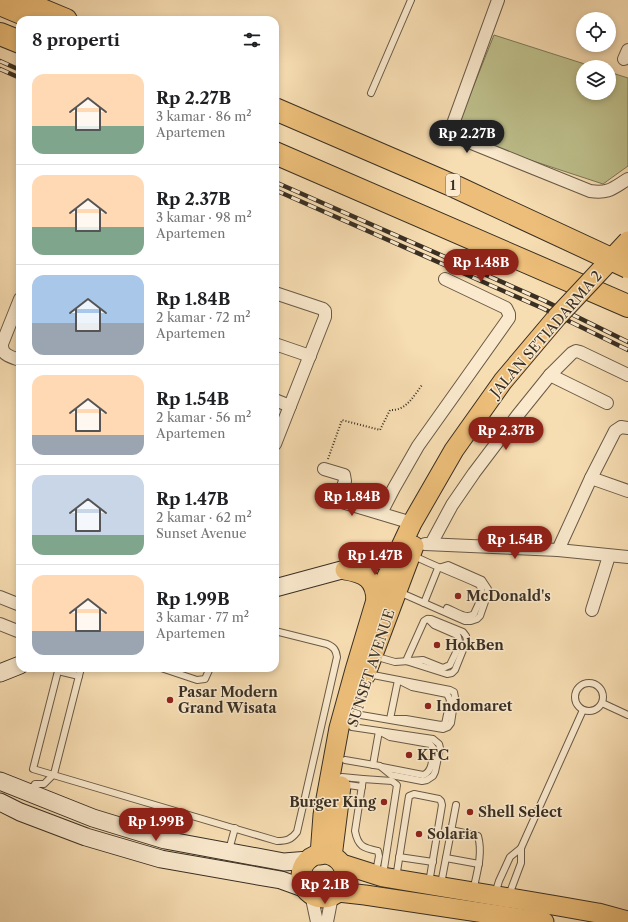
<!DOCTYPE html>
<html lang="id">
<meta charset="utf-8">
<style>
:root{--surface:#fff;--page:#f6f6f6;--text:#202124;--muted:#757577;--line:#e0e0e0;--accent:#8f2418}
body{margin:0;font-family:"Libre Caslon Text",serif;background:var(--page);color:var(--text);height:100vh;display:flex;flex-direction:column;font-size:15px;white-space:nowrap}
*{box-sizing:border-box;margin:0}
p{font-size:13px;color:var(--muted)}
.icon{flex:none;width:22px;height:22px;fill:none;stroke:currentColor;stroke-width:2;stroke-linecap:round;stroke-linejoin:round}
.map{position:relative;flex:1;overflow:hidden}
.panel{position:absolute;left:16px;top:16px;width:263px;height:656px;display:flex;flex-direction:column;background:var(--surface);border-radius:12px;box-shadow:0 2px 6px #0003}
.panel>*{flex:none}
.buttons{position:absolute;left:576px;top:12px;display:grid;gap:8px}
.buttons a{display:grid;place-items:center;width:40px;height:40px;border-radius:50%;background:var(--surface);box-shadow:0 2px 6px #0003;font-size:20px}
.price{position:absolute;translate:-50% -34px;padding:0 9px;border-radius:14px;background:var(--accent);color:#fff;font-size:13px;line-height:26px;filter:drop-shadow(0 1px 2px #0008)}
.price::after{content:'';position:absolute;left:50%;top:24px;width:12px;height:9px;margin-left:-6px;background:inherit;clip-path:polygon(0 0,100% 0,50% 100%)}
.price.active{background:#222;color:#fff}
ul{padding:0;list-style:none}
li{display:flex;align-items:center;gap:12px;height:100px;padding:0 16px}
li+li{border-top:1px solid var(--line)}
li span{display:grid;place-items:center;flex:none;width:112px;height:80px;border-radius:12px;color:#555}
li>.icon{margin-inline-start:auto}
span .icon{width:48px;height:48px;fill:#fffc;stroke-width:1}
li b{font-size:17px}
h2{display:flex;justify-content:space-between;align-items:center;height:48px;padding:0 16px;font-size:17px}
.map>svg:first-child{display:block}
.green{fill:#bec08c;stroke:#7c7858}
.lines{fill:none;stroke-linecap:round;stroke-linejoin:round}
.service-casing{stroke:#685a47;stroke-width:8}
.minor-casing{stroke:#685a47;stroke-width:14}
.secondary-casing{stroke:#392f23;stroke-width:19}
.primary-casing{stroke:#392f23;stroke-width:21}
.motorway-casing{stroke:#392f23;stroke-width:24}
.path{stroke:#392f23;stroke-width:2;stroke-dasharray:1 2;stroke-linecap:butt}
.service{stroke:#fae9cd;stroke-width:6}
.minor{stroke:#fae9cd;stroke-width:12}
.secondary{stroke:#fae9cd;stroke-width:17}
.primary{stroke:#ecbe79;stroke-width:19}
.motorway{stroke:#ecbe79;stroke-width:22}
.rail-casing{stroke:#392f23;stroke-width:4.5}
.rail{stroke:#fae9cd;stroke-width:3;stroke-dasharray:9;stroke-linecap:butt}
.primary-bridge-casing{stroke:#392f23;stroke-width:21;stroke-linecap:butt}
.motorway-bridge-casing{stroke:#392f23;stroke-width:24;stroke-linecap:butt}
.primary-bridge{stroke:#ecbe79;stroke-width:19}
.motorway-bridge{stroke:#ecbe79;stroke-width:22}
.poi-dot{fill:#8f2418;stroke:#fae9cd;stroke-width:1.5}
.labels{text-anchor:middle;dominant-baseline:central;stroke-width:3;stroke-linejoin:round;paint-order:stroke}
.shield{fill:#fae9cd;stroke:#736756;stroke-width:1}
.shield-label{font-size:13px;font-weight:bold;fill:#392f23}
.street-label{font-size:14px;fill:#392f23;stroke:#fae9cd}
.poi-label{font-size:14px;font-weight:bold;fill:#392f23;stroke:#fae9cd;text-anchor:start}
</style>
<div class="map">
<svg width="628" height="922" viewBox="0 0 628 922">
<rect width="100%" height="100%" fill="#f7ddb2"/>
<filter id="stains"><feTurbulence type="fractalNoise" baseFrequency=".005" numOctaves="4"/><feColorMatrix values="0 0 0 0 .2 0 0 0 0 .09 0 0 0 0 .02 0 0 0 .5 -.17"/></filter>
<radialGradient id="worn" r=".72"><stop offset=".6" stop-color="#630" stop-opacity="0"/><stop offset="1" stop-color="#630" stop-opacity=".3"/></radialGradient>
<path class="green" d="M 494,35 L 594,67 L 583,67 L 583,93 L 609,93 L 609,72 L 628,78 L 628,166 L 603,184 L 454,135 Z"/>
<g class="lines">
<g class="service-casing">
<g id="service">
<path d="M 371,93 L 411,0"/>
<path d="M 412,555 C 434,566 456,574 478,584 C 487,592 478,604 474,614 C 466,620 455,611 447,608"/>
<path d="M 399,592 L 465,621 L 471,621 L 477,619 L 480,616 L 487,596 L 488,589 L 482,580 L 448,565 L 438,568"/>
<path d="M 424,603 L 438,568"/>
<path d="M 427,619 L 431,619 L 463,632 L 466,636 L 467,640 L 455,670 L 452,673 L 447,674 L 406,661 L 424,621 Z"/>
<path d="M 374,656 L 395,662 L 423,660 L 443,668 L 450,665 C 453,657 463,644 457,635 L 434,625 L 428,619"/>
<path d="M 161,668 L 197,680 L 205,679 L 210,668"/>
<path d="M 79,676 L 58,671 L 33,769 L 277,841 C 286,841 291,840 297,832 L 337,657 C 336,650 334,647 327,644 L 275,631"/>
<path d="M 398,680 L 412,687 L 447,694 L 450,700 L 445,724 L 441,725 L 406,719 L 390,719 Z"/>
<circle cx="589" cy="697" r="14"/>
<path d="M 602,703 L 628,715"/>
<path d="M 355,714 L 443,729 L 448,727 L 451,723 L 455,697 L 454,692 L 450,690 L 368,674"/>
<path d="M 345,760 L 380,766 L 391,775 L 422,781 L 427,780 L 433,776 L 435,772 L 440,748 L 439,744 L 433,739 L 352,727"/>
<path d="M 373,765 L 379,731 L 390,737 L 430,744 L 434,749 C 432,758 433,772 423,775 L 382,767"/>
<path d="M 342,777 L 363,779 L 355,831 C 358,847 364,848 378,851 L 379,856 L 376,872"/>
<path d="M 363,779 L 392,781 L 397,785 L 383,875"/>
<path d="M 342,784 L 362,787"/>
<path d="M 29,792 L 35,784 L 44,784 L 54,774 L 81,668"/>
<path d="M 451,830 L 478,836 C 483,853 477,873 473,891"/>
<path d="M 229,850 L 235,828"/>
<path d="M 399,857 L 433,862"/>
<path d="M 446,858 L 479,864"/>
<path d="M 396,878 L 409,796 L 414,794 L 439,799 L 441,801 L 442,805 L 429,883"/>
<path d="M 441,884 L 456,805"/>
<path d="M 495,894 L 499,881 L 510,857 L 521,848"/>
<path d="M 509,895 L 521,863 L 521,848 L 583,710"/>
</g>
</g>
<g class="minor-casing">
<g id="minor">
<path d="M 498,0 L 454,121 L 453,131 L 459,138 L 590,191 C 609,194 613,188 628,179"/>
<path d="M 624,59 L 628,50"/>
<path d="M 275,293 L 323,309 L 325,311 L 325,317 L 275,444"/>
<path d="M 20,299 L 2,344 C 1,355 11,357 20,360"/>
<path d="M 275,344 L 310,356"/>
<path d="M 550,375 L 607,403"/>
<path d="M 275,400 L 290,406"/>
<path d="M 324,469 L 344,475 L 345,481 L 339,497 L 342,502 L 412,523"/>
<path d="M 591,478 L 628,491"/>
<path d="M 381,513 L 394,488 L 418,446 L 509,318 L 509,314 L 506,308 L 445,279"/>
<path d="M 425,544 L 558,550 L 628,557"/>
<path d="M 431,544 L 452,505 L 474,473 L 517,416 L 550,375 L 572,353 L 576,351 L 580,352 L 628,375"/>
<path d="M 558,550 L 591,478 L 615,431 L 621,427 L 628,428"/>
<path d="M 0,597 L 20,605"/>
<path d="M 592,610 L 609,556"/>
<path d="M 0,624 L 20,632"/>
<path d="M 311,894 L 317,922"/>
<path d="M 327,922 L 332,896"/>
</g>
</g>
<g class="secondary-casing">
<g id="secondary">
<path d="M 275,588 L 397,555 L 408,554"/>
<path d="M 0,673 L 20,665"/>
<path d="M 0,781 L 93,818 L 165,840 L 284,862 L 309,860"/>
<path d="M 0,802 L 20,812 L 86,837 L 161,859 L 281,880 L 306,889"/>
</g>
</g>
<g class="primary-casing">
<g id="primary">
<path d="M 345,570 C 364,573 375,578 376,600"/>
<path d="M 365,676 L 414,546"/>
<path d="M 333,849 L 341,786"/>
<circle cx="323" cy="876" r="22"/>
<path d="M 320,855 L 323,815 L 339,728 L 355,670 L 376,600 L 412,523 L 454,450 L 503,381 L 557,317"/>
<path d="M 342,864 L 383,877 L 558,906 L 598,913 L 628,921"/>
<path d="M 338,892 L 365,895 L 544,922"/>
</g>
</g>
<g class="motorway-casing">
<g id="motorway">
<path d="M 18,0 L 66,20"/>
<path d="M 0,4 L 31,17"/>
<path d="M 0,34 L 20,42"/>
<path d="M 275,153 L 628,306"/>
</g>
</g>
<path class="path" d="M 328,459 L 342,420 L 380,430 L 390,410 C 406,411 413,397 422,385"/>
<use href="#service" class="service"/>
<use href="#minor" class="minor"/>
<use href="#secondary" class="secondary"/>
<use href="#primary" class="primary"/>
<use href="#motorway" class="motorway"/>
<g class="rail-casing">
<g id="rail">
<path d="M 0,61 L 20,70"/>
<path d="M 0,69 L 20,78"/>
<path d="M 275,182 L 545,301 L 628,342"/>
<path d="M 275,190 L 542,308 L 628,350"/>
</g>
</g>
<use href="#rail" class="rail"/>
<g class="primary-bridge-casing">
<path id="primary-bridge" d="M 557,317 L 628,241"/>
</g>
<g class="motorway-bridge-casing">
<path id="motorway-bridge" d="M 275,109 L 456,187 L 628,267"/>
</g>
<use href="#primary-bridge" class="primary-bridge"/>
<use href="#motorway-bridge" class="motorway-bridge"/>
</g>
<g class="poi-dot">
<circle cx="458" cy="596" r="4"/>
<circle cx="437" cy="645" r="4"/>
<circle cx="170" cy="700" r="4"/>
<circle cx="428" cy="706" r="4"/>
<circle cx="409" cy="755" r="4"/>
<circle cx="384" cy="802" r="4"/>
<circle cx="470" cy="812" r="4"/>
<circle cx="419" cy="834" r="4"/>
</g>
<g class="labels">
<rect class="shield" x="446" y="174" width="14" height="22" rx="3"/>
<g class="shield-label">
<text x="453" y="185">1</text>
</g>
<g class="street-label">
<text transform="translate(546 334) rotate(-49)">JALAN SETIADARMA 2</text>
<text transform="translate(371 668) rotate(-72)">SUNSET AVENUE</text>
</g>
<g class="poi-label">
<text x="466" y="596">McDonald's</text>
<text x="445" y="645">HokBen</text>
<text x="178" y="692">Pasar Modern<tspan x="178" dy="16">Grand Wisata</tspan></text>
<text x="436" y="706">Indomaret</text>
<text x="417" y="755">KFC</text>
<text x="376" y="802" text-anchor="end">Burger King</text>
<text x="478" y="812">Shell Select</text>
<text x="427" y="834">Solaria</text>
</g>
</g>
<rect width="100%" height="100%" filter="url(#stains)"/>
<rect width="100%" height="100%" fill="url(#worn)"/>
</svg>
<div class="buttons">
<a><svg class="icon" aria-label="locate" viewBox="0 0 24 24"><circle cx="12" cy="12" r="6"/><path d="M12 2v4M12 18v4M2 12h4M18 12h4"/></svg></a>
<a><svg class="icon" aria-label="layers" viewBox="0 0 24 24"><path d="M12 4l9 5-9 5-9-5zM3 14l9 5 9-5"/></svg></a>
</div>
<b class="price active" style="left:467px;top:154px">Rp 2.27B</b>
<b class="price" style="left:481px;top:283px">Rp 1.48B</b>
<b class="price" style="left:506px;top:451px">Rp 2.37B</b>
<b class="price" style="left:352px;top:517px">Rp 1.84B</b>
<b class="price" style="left:515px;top:560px">Rp 1.54B</b>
<b class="price" style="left:375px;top:576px">Rp 1.47B</b>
<b class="price" style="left:156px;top:842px">Rp 1.99B</b>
<b class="price" style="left:325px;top:905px">Rp 2.1B</b>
<section class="panel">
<h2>8 properti<svg class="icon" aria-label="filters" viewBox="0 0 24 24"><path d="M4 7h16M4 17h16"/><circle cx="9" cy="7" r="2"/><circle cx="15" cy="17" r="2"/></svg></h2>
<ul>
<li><span style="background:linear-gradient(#ffd9b3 65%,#7fa58c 0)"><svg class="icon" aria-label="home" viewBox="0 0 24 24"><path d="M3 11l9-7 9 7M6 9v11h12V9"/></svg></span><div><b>Rp 2.27B</b><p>3 kamar · 86 m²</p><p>Apartemen</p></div></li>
<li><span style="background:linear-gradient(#ffd9b3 65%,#7fa58c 0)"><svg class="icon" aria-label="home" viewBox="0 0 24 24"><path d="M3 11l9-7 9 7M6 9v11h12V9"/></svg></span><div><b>Rp 2.37B</b><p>3 kamar · 98 m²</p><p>Apartemen</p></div></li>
<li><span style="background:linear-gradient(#a9c7e8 60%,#9aa5b1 0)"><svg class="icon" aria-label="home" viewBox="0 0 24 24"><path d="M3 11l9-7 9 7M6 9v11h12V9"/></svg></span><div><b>Rp 1.84B</b><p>2 kamar · 72 m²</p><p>Apartemen</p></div></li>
<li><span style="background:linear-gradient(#ffd9b3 75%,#9aa5b1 0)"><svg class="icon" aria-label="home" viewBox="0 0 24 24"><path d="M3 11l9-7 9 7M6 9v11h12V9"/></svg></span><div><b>Rp 1.54B</b><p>2 kamar · 56 m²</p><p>Apartemen</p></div></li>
<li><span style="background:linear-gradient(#c9d6e8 75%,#7fa58c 0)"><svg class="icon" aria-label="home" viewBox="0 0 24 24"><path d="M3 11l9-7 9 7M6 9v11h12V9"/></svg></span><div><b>Rp 1.47B</b><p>2 kamar · 62 m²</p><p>Sunset Avenue</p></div></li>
<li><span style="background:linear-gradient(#ffd9b3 70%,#9aa5b1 0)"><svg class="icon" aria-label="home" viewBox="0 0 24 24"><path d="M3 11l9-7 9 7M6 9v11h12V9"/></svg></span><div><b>Rp 1.99B</b><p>3 kamar · 77 m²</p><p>Apartemen</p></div></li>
</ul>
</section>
</div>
